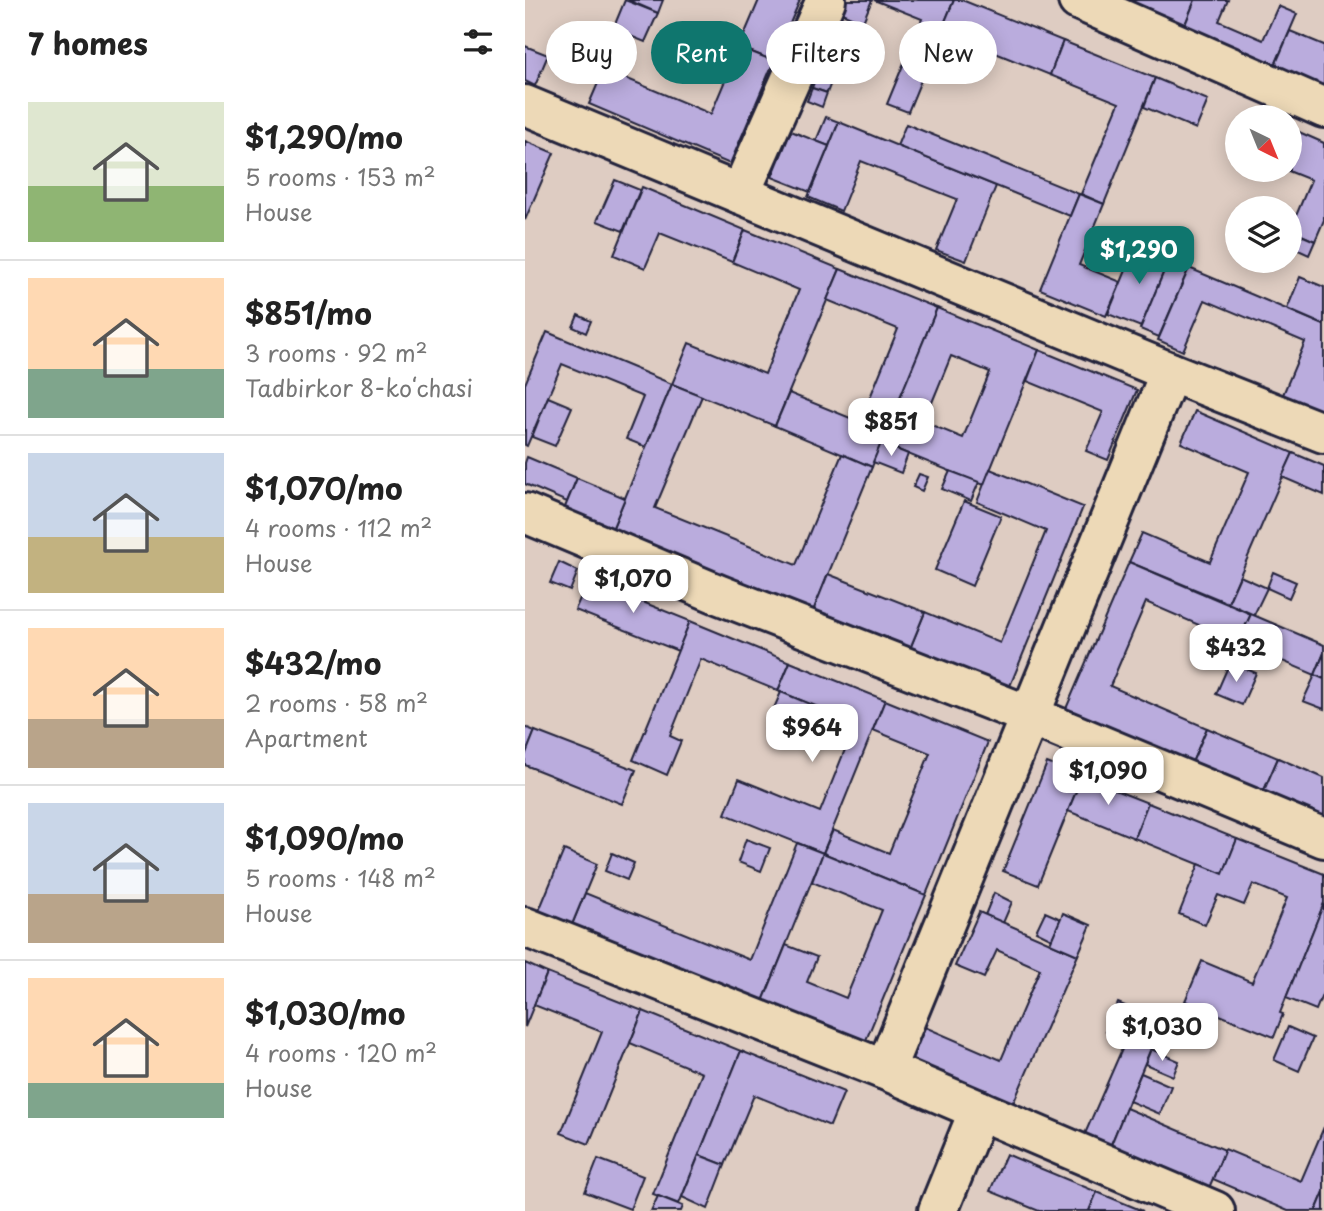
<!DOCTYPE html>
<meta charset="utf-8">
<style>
:root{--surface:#fff;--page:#f6f6f6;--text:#222;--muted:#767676;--line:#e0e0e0;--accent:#0f766e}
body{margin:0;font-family:"Playpen Sans",sans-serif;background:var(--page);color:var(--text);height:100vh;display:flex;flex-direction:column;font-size:26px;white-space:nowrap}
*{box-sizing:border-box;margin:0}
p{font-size:23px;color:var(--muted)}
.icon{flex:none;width:38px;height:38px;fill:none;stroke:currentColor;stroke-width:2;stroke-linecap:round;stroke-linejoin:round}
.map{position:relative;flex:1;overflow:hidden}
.drawer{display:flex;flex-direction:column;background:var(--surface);width:525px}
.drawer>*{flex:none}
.hud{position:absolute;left:21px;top:21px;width:665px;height:63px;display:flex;gap:14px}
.needle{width:46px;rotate:137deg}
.fabs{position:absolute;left:700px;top:105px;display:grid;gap:14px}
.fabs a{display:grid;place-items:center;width:77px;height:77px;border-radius:50%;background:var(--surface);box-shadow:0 4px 18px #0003;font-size:35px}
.price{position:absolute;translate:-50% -60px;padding:0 16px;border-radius:14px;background:#fff;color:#222;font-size:23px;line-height:46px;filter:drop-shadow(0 2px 4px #0008)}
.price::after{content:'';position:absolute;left:50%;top:42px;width:21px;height:16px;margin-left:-10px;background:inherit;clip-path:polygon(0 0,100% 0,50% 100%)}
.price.active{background:var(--accent);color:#fff}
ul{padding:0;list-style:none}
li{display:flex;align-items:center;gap:21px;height:175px;padding:0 28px}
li+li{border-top:2px solid var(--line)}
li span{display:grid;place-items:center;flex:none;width:196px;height:140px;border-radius:0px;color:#555}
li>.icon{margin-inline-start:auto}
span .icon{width:84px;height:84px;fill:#fffc;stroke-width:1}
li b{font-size:30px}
h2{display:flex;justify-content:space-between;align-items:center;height:84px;padding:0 28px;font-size:30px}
.tag{padding:0 24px;border-radius:32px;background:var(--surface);box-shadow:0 4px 18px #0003;font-size:24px;line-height:63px}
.tag.active{background:var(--accent);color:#fff}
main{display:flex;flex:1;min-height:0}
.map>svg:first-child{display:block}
.building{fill:#baacdd;stroke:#22223b;stroke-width:2;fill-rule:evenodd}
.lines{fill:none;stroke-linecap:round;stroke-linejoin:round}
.minor-casing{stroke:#22223b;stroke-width:44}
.minor{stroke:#edd9b7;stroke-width:38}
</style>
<main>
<section class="drawer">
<h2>7 homes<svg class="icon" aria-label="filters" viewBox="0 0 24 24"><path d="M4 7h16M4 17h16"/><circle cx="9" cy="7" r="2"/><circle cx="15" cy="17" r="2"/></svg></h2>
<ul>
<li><span style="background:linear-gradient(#dfe7d0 60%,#8fb573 0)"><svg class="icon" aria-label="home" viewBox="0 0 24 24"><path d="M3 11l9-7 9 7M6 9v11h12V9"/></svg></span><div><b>$1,290/mo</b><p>5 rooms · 153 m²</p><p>House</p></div></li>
<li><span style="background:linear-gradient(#ffd9b3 65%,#7fa58c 0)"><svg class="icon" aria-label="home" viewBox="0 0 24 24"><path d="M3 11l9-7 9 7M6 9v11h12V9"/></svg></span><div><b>$851/mo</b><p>3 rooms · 92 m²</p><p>Tadbirkor 8-koʻchasi</p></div></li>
<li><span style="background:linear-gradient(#c9d6e8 60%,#c2b280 0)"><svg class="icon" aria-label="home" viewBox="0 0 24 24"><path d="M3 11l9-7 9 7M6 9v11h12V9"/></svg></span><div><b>$1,070/mo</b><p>4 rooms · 112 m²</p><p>House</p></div></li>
<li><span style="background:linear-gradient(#ffd9b3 65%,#b9a48a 0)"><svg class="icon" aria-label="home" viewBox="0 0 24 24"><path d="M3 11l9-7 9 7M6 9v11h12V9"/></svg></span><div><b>$432/mo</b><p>2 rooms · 58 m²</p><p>Apartment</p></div></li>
<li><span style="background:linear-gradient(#c9d6e8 65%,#b9a48a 0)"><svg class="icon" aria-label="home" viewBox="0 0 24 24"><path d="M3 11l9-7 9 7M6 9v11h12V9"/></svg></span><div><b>$1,090/mo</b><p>5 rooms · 148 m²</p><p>House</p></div></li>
<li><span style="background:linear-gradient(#ffd9b3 75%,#7fa58c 0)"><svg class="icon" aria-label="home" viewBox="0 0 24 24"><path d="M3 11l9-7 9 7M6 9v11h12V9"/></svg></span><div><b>$1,030/mo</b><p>4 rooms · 120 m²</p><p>House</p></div></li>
</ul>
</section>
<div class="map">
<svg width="799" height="1211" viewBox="0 0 799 1211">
<rect width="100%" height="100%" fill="#deccc2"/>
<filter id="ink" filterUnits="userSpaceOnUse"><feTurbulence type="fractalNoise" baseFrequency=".0143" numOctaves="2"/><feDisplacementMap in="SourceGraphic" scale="14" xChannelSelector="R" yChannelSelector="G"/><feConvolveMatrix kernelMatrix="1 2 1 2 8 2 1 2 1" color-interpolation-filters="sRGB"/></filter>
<g filter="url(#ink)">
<g class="building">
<path d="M 100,0 L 133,13 L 120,42 L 88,29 Z"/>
<path d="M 103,0 L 138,0 L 133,13 Z"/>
<path d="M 234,0 L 275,0 L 249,61 L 214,47 Z"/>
<path d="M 317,0 L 347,0 L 338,22 L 312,11 Z"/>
<path d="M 349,0 L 429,0 L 383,112 L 362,104 L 397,19 Z"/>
<path d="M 429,0 L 437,0 L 538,41 L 525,75 L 416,31 Z"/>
<path d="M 583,0 L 670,0 L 657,32 Z"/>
<path d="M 670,0 L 703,0 L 694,21 L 738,40 L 753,6 L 772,14 L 748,70 L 657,32 Z"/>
<path d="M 88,29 L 97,33 L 81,70 L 72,66 Z"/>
<path d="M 765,31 L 799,45 L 799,91 L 748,70 Z"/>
<path d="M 538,41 L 630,78 L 579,204 L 556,194 L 594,103 L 525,75 Z"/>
<path d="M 199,44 L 213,50 L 202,75 L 189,69 Z"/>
<path d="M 0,46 L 23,55 L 10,86 L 0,81 Z"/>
<path d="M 214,47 L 249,61 L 205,164 L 64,104 L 79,69 L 186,114 Z"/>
<path d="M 295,66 L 310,72 L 302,93 L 287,88 Z"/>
<path d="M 630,78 L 683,100 L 671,129 L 619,107 Z"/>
<path d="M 287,88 L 302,93 L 297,107 L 282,101 Z"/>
<path d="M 301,117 L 314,122 L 304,146 L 291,141 Z"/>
<path d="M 314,122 L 471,186 L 441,261 L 411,250 L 432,199 L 336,161 L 316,211 L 283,197 Z"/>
<path d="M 381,124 L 554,194 L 545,216 L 372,146 Z"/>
<path d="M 765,128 L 799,143 L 799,220 L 790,241 L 765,230 L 786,180 L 761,170 L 765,170 Z"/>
<path d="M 266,131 L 304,146 L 285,192 L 247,177 Z"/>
<path d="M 0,141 L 29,153 L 0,220 Z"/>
<path d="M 90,180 L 115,190 L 98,231 L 72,221 Z"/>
<path d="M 117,187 L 220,230 L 207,262 L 135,233 L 120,268 L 89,255 Z"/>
<path d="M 554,194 L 579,204 L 554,265 L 596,282 L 581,316 L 515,289 Z"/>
<path d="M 220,230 L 315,269 L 250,426 L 147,384 L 164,343 L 240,374 L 274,290 L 207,262 Z"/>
<path d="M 776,235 L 790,241 L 784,255 L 771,249 Z"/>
<path d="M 611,246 L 644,259 L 616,327 L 583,314 Z"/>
<path d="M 644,259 L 664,268 L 634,337 L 615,329 Z"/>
<path d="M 664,268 L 799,325 L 799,415 L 757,397 L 780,342 L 680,300 L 658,351 L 633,340 Z"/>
<path d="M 315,269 L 412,308 L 347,467 L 250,426 L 264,393 L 335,422 L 373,329 L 302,300 Z"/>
<path d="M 775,277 L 799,287 L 799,325 L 762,309 Z"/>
<path d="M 412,308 L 514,350 L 459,485 L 356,443 ZM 426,356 L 465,372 L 438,438 L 399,422 Z"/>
<path d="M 53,315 L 66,321 L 61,333 L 48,327 Z"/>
<path d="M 22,332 L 147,384 L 121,447 L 101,439 L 118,397 L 37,364 L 2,446 L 0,445 L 0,384 Z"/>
<path d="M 514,350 L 612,390 L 583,460 L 561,451 L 578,412 L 502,381 Z"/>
<path d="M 147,384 L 177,396 L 130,508 L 271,565 L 317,454 L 347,467 L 287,614 L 86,532 Z"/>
<path d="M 23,397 L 47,407 L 30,446 L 7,437 Z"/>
<path d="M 670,411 L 768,453 L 703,603 L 604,562 L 617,533 L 685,562 L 724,472 L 656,443 Z"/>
<path d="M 356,443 L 383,454 L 376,473 L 348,462 Z"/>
<path d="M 768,453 L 799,466 L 799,495 L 757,477 Z"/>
<path d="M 2,457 L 52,478 L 42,502 L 0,484 L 0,463 Z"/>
<path d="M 465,469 L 558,507 L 483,691 L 384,651 L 400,612 L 475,643 L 521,531 L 452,502 Z"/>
<path d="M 425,471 L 454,482 L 446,501 L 417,489 Z"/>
<path d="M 394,474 L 403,477 L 397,491 L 388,487 Z"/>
<path d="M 52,478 L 100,498 L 86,532 L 38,512 Z"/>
<path d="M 439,501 L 476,516 L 447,586 L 410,570 Z"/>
<path d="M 34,562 L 53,571 L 45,591 L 25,583 Z"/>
<path d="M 604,562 L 726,614 L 713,642 L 621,602 L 585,686 L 682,728 L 666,765 L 540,711 Z"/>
<path d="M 748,572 L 771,582 L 764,598 L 742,588 Z"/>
<path d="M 303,574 L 400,612 L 384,651 L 287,614 Z"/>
<path d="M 715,576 L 742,588 L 729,615 L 703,603 Z"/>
<path d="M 63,580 L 165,621 L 153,651 L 50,610 Z"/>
<path d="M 726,614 L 799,645 L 799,653 L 790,675 L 713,642 Z"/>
<path d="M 165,621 L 265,662 L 253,691 L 176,659 L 145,736 L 156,741 L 142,775 L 108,760 Z"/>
<path d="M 799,653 L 799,679 L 790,675 Z"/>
<path d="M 265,662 L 360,700 L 298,853 L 200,814 L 214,779 L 295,812 L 331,722 L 253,691 Z"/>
<path d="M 705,662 L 731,673 L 717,705 L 691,694 Z"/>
<path d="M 790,675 L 799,679 L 799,709 L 778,701 Z"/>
<path d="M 256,692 L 287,705 L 272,742 L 240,729 Z"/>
<path d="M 360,700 L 463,742 L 401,895 L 298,853 L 308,830 L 364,853 L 405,753 L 348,730 Z"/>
<path d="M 304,717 L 329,728 L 324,740 L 299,730 Z"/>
<path d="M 0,727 L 10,731 L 0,756 Z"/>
<path d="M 682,728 L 753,758 L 737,795 L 666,765 Z"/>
<path d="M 10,731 L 111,770 L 97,804 L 0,765 L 0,756 Z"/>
<path d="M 753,758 L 799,778 L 799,821 L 737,795 Z"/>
<path d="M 522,763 L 557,777 L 513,885 L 478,871 Z"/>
<path d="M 557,777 L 623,803 L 609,838 L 543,811 Z"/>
<path d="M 623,803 L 712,839 L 698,874 L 609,838 Z"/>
<path d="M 221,839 L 245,848 L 236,871 L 213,862 Z"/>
<path d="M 712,839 L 799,874 L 799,903 L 755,1013 L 758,1014 L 749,1037 L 660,1001 L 677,961 L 727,982 L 762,898 L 728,884 L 719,905 L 693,895 L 680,925 L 654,914 L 674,864 L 698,874 Z"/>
<path d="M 272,843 L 298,853 L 237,1004 L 46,927 L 60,893 L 225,960 Z"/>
<path d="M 39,850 L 72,864 L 46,927 L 13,913 Z"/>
<path d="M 87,853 L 109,863 L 102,880 L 80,871 Z"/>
<path d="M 298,853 L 401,895 L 339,1045 L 237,1004 L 261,945 L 292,957 L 282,982 L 321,998 L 357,910 L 287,882 Z"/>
<path d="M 469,893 L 487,902 L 478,923 L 460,915 Z"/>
<path d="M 799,903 L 799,990 L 791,1010 L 761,998 Z"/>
<path d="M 454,912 L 553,955 L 487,1106 L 385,1061 L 400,1027 L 476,1060 L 515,969 L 472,950 L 459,978 L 430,966 Z"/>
<path d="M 520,912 L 536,919 L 527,939 L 511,931 Z"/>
<path d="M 538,913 L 566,925 L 553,955 L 525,943 Z"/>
<path d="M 0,963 L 22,973 L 0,1027 Z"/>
<path d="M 22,973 L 118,1011 L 64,1144 L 36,1133 L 77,1032 L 9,1005 Z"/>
<path d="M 593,1003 L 637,1022 L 585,1147 L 559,1136 L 601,1040 L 581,1031 Z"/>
<path d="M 118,1011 L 216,1051 L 154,1204 L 128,1194 L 177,1073 L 105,1043 Z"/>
<path d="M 763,1027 L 788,1038 L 774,1071 L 749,1060 Z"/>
<path d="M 626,1049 L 654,1061 L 648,1076 L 620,1064 Z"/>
<path d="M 216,1051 L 319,1092 L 305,1126 L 229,1095 L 200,1165 L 174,1155 Z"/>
<path d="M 616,1073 L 646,1086 L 635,1114 L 604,1101 Z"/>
<path d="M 601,1108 L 700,1150 L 684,1188 L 585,1147 Z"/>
<path d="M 799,1127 L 799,1192 L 791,1211 L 763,1211 L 688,1179 L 700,1149 L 776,1181 Z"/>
<path d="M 481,1154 L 572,1192 L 564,1211 L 514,1211 L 465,1191 Z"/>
<path d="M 174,1155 L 200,1165 L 183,1209 L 157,1197 Z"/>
<path d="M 73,1159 L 118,1176 L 105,1209 L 60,1192 Z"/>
<path d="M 572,1192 L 618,1211 L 564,1211 Z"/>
<path d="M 799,1192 L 799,1211 L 791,1211 Z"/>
<path d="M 133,1196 L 158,1206 L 156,1211 L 126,1211 Z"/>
</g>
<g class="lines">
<g class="minor-casing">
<g id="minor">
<path d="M 553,0 L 799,108"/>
<path d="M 0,105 L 645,372 L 799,433"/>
<path d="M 215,194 L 301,0"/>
<path d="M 0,513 L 195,595 L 506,716 L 799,838"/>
<path d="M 0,927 L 360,1070 L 690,1211"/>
<path d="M 360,1070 L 645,372"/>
<path d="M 413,1211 L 454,1110"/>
</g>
</g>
<use href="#minor" class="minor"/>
</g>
</g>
</svg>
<div class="fabs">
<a><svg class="needle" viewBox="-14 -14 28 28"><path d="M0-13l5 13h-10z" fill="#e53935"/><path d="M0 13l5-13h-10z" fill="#767676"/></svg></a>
<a><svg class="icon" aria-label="layers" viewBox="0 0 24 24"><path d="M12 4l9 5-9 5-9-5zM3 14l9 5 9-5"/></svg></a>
</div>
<b class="price active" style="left:614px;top:286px">$1,290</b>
<b class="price" style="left:366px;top:458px">$851</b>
<b class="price" style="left:108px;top:615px">$1,070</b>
<b class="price" style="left:711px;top:684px">$432</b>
<b class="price" style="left:287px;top:764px">$964</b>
<b class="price" style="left:583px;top:807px">$1,090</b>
<b class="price" style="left:637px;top:1063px">$1,030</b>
<div class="hud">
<a class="tag">Buy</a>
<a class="tag active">Rent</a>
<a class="tag">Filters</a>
<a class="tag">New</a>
</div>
</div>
</main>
